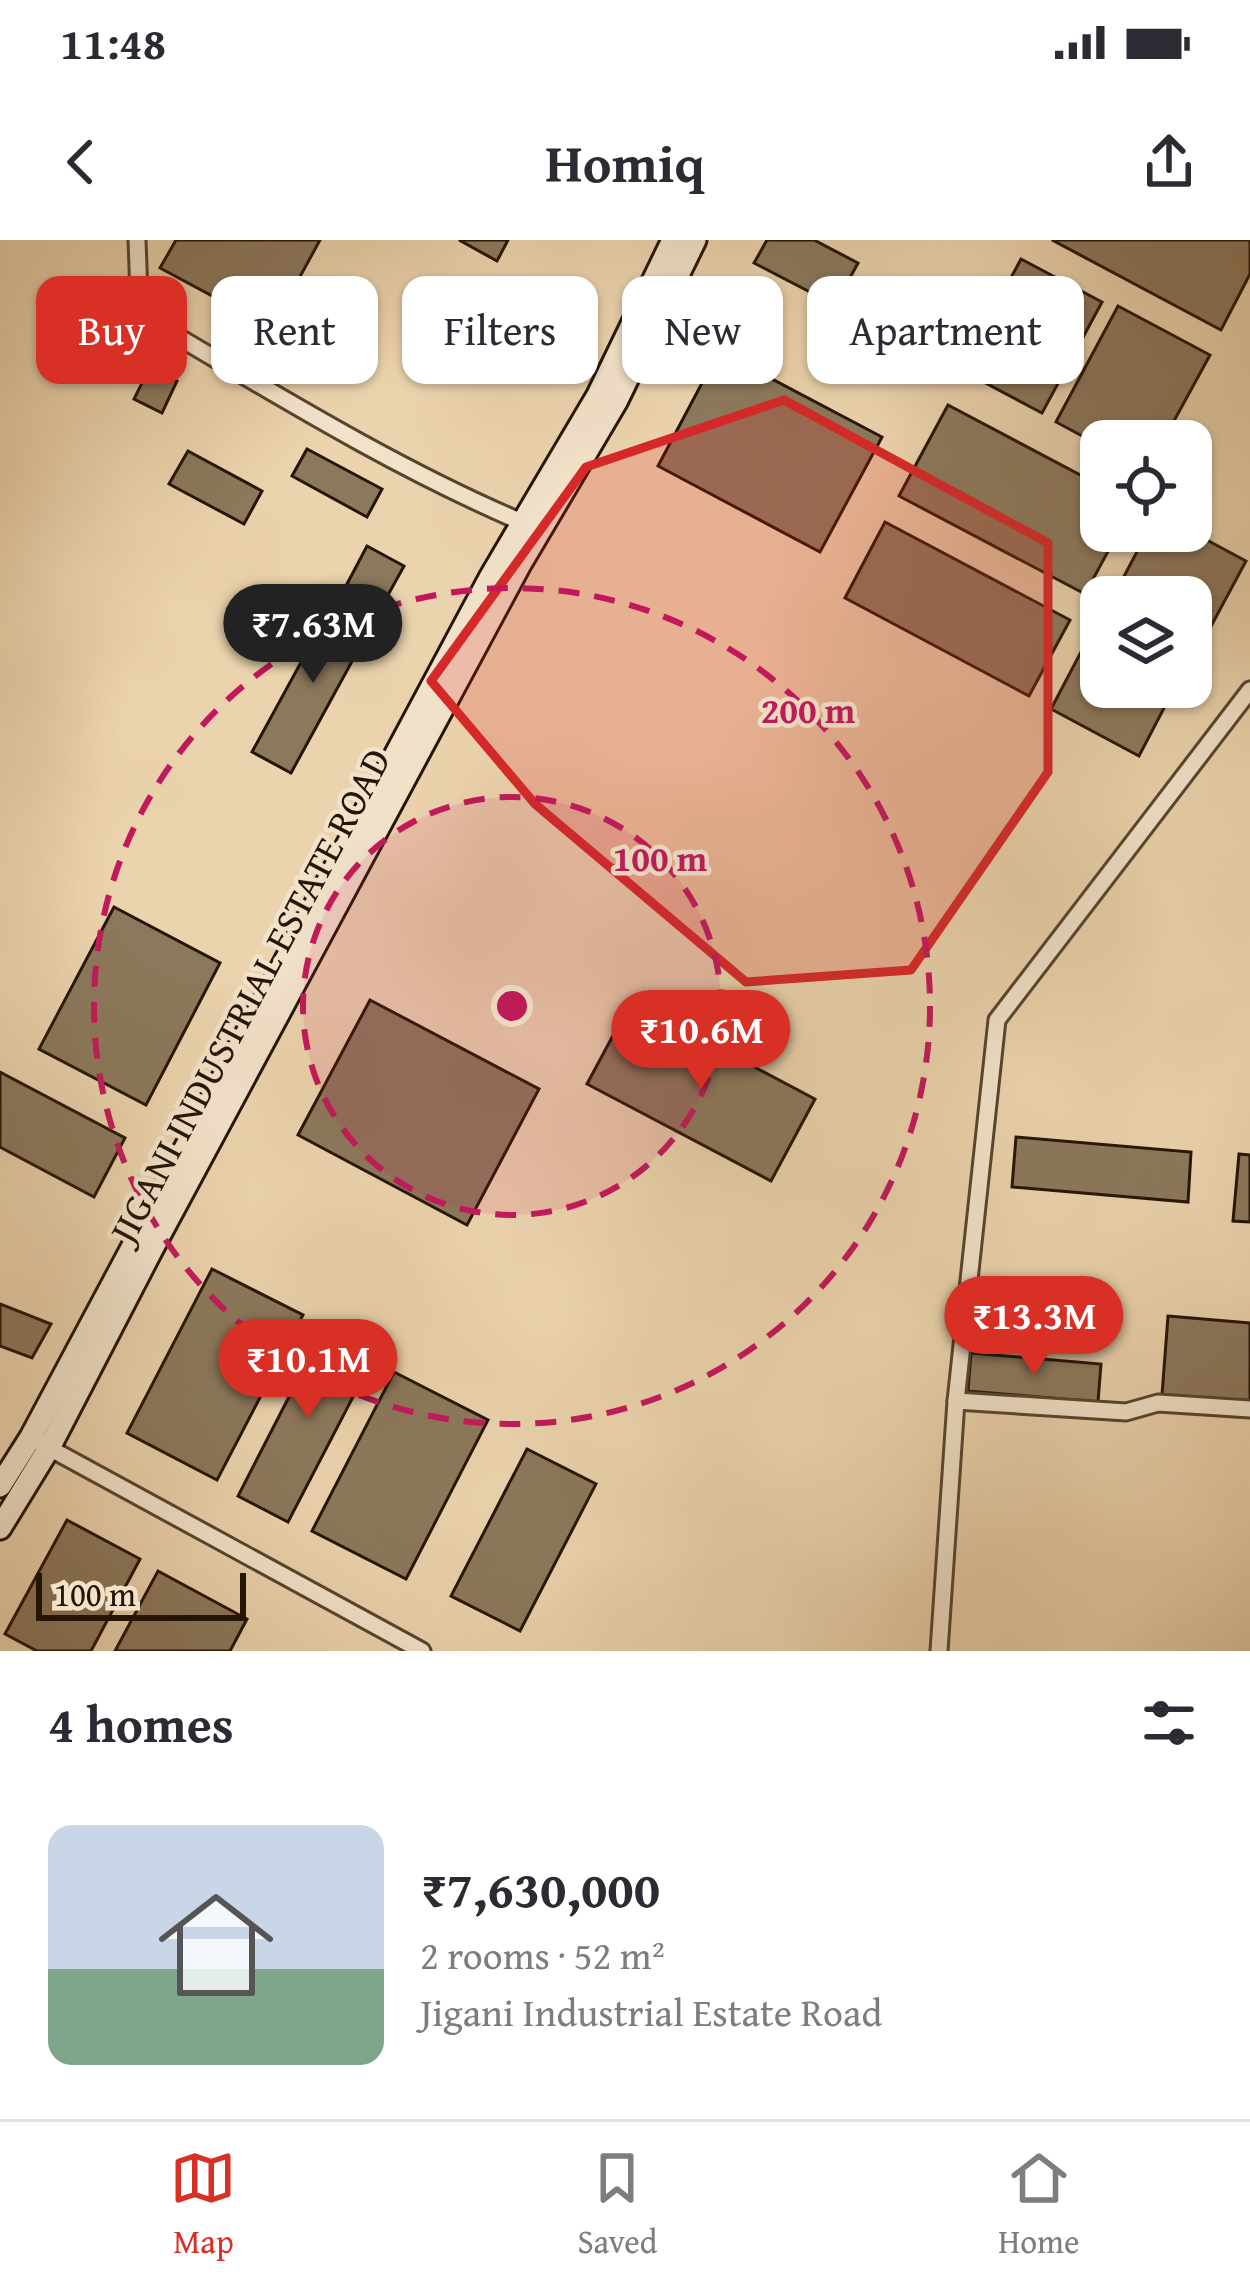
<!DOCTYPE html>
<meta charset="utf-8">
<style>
:root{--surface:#fff;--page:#f2f2f3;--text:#2b2b33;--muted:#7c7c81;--line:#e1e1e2;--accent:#d93025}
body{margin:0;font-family:"Gentium Book Plus",serif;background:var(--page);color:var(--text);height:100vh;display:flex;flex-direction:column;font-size:45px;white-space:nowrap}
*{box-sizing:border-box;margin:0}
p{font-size:39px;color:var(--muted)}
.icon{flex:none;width:66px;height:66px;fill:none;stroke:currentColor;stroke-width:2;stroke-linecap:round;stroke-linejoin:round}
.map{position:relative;height:1411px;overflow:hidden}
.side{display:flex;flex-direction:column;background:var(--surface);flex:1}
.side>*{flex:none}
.top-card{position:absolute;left:36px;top:36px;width:1179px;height:108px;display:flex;gap:24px}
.buttons{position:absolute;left:1080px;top:180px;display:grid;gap:24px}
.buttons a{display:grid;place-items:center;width:132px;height:132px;border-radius:24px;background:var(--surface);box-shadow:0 3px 9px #0004;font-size:60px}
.scale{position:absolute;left:36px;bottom:30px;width:210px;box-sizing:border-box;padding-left:12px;border:6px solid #251505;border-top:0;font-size:33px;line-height:42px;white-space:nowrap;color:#251505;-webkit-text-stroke:9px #f2e2ca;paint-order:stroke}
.price{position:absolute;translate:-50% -102px;padding:0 27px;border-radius:42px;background:var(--accent);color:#fff;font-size:39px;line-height:78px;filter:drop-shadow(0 3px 6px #0008)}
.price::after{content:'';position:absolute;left:50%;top:72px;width:36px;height:27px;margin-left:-18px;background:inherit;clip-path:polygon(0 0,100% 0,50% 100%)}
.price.current{background:#222;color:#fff}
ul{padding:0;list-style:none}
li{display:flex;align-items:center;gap:36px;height:300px;padding:0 48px}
li span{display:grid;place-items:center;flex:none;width:336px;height:240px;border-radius:24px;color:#555}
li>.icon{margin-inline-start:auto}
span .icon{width:144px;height:144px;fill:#fffc;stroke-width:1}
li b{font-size:51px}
h2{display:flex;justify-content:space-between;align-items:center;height:144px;padding:0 48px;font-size:51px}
.pill{padding:0 42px;border-radius:24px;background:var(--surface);box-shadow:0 3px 9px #0004;font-size:42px;line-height:108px}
.pill.current{background:var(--accent);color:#fff}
.status{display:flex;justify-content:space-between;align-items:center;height:84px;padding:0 60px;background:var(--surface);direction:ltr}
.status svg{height:33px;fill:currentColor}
header{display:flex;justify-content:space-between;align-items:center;height:156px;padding:0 48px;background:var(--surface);font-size:54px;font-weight:700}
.menu{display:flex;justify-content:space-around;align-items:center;height:168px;border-top:3px solid var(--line);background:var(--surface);font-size:33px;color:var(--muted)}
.menu a{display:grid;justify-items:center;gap:6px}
.menu .current{color:var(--accent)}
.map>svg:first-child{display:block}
.building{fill:#8c785c;stroke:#251505;stroke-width:3}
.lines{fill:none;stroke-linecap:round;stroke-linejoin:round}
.minor-casing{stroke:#56442f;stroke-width:21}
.secondary-casing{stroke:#251505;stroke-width:27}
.minor{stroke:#f2e2ca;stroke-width:15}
.secondary{stroke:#f2e2ca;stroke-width:21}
.marked{fill:#d62828;fill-opacity:0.2;stroke:#d62828;stroke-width:9;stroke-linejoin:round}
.ring{fill:none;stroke:#c2185b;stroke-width:6;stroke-dasharray:21 15}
.labels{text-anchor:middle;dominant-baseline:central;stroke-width:9;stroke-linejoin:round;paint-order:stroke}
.street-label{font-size:39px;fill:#251505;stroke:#f2e2ca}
.centre{fill:#c2185b;stroke:#f2e2ca;stroke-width:6}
.ring-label{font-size:36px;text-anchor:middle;font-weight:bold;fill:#c2185b;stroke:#f2e2ca;stroke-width:9;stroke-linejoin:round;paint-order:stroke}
</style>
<div class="status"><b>11:48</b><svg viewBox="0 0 49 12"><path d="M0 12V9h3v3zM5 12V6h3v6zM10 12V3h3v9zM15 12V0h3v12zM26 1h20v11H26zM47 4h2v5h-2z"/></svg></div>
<header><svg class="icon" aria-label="back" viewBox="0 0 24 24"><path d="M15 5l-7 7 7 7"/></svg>Homiq<svg class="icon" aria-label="share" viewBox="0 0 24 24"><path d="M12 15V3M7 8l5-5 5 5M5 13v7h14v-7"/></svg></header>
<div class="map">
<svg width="1250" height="1411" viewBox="0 0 1250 1411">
<rect width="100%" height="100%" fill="#ebd3ad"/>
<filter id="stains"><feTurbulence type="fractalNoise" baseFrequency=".00167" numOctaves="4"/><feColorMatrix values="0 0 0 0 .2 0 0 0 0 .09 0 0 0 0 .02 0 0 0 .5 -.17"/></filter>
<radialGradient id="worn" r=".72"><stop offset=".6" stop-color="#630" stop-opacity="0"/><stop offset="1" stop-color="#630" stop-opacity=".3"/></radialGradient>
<g class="building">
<path d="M 176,0 L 320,0 L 272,88 L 160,28 Z"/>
<path d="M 459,0 L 508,0 L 497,21 Z"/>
<path d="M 767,0 L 814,0 L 858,23 L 835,65 L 754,23 Z"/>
<path d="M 1052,0 L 1250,0 L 1250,34 L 1221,90 Z"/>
<path d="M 1021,19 L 1102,62 L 1042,173 L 961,130 Z"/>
<path d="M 1118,66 L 1210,115 L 1163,201 L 1101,201 L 1101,206 L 1056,182 Z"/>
<path d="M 719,111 L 882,197 L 820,312 L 658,226 Z"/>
<path d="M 150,127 L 177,141 L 162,173 L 134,159 Z"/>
<path d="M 948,165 L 1101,246 L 1101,291 L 1119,291 L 1085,354 L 899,256 Z"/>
<path d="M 307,209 L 382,249 L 367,277 L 292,236 Z"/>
<path d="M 188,211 L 262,251 L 244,284 L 169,244 Z"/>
<path d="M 885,282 L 1070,380 L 1029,456 L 845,358 Z"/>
<path d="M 1148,291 L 1190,291 L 1246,321 L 1195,416 L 1191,414 L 1191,357 L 1113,357 Z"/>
<path d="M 367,306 L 404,326 L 383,364 L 347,344 Z"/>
<path d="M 335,360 L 374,381 L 291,533 L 252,512 Z"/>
<path d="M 1092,391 L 1101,396 L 1101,447 L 1175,447 L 1139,516 L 1051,469 Z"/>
<path d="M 114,667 L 220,723 L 146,865 L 39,809 Z"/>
<path d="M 370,760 L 539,849 L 467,985 L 298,895 Z"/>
<path d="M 631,762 L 815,859 L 771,941 L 587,844 Z"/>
<path d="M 0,832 L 125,898 L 94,957 L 0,907 Z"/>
<path d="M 1016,897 L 1191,912 L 1188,962 L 1012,947 Z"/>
<path d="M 1239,914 L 1250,915 L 1250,982 L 1233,981 Z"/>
<path d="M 212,1029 L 303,1075 L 217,1240 L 127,1193 Z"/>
<path d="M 0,1064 L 51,1084 L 32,1118 L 0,1106 Z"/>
<path d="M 1168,1076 L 1250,1083 L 1250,1163 L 1162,1155 Z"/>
<path d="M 328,1081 L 379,1107 L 288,1282 L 238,1256 Z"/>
<path d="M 971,1113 L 1101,1124 L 1098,1162 L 968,1151 Z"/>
<path d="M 394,1132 L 488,1180 L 406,1339 L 312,1291 Z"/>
<path d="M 527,1209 L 596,1244 L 520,1391 L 451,1356 Z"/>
<path d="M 67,1280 L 140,1319 L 91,1411 L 37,1411 L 5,1394 Z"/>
<path d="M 158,1331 L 247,1379 L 230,1411 L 115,1411 Z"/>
</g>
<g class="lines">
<g class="minor-casing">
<g id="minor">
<path d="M 137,0 L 139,55 L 146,78 C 269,150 392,227 524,283"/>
<path d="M 956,1161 L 1126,1172 L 1158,1163 L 1250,1169"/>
<path d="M 40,1203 L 422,1411"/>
<path d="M 939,1411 L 956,1161 L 997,780 L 1250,450"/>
</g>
</g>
<g class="secondary-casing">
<g id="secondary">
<path d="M 0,1246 L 31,1197 L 491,336 L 598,155 L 673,0"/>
<path d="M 0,1288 L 49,1208 L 152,1009 L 519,326 L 616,162 L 695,0"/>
</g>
</g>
<use href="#minor" class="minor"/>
<use href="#secondary" class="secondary"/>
</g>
<path class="marked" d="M 784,160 L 1048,303 L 1048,532 L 911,730 L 746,742 L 535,564 L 431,441 L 586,227 Z"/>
<circle cx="512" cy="766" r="209" fill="#c2185b" fill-opacity=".12"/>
<g class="ring">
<circle cx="512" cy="766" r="209"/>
<circle cx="512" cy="766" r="418"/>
</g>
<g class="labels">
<g class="street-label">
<text transform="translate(249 755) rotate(-62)">JIGANI INDUSTRIAL ESTATE ROAD</text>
</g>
</g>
<circle cx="512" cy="766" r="18" class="centre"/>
<g class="ring-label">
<text x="808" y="483">200 m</text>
<text x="660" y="631">100 m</text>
</g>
<rect width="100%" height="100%" filter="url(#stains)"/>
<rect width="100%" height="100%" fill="url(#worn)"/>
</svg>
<div class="buttons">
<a><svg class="icon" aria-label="locate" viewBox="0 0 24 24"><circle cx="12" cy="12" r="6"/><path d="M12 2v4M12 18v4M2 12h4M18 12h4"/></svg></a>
<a><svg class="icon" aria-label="layers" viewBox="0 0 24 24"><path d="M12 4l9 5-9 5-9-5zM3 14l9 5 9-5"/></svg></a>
</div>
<div class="scale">100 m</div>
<b class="price current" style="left:313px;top:446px">₹7.63M</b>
<b class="price" style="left:701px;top:852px">₹10.6M</b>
<b class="price" style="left:1034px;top:1138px">₹13.3M</b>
<b class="price" style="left:308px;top:1181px">₹10.1M</b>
<div class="top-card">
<a class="pill current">Buy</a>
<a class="pill">Rent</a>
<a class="pill">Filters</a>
<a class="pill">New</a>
<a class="pill">Apartment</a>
</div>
</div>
<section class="side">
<h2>4 homes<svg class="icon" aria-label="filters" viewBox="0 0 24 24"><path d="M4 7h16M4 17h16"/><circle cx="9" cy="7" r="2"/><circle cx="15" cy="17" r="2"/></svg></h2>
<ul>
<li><span style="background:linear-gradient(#c9d6e8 60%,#7fa58c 0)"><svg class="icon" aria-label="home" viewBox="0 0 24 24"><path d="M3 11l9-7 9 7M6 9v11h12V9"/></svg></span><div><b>₹7,630,000</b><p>2 rooms · 52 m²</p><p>Jigani Industrial Estate Road</p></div></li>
</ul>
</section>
<nav class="menu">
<a class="current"><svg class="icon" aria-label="map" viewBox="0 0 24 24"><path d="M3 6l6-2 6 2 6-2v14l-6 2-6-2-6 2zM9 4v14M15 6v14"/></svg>Map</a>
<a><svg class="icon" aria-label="saved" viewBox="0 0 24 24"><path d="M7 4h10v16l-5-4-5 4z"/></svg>Saved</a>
<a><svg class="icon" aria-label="home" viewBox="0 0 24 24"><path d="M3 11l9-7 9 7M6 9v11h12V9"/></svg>Home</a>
</nav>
